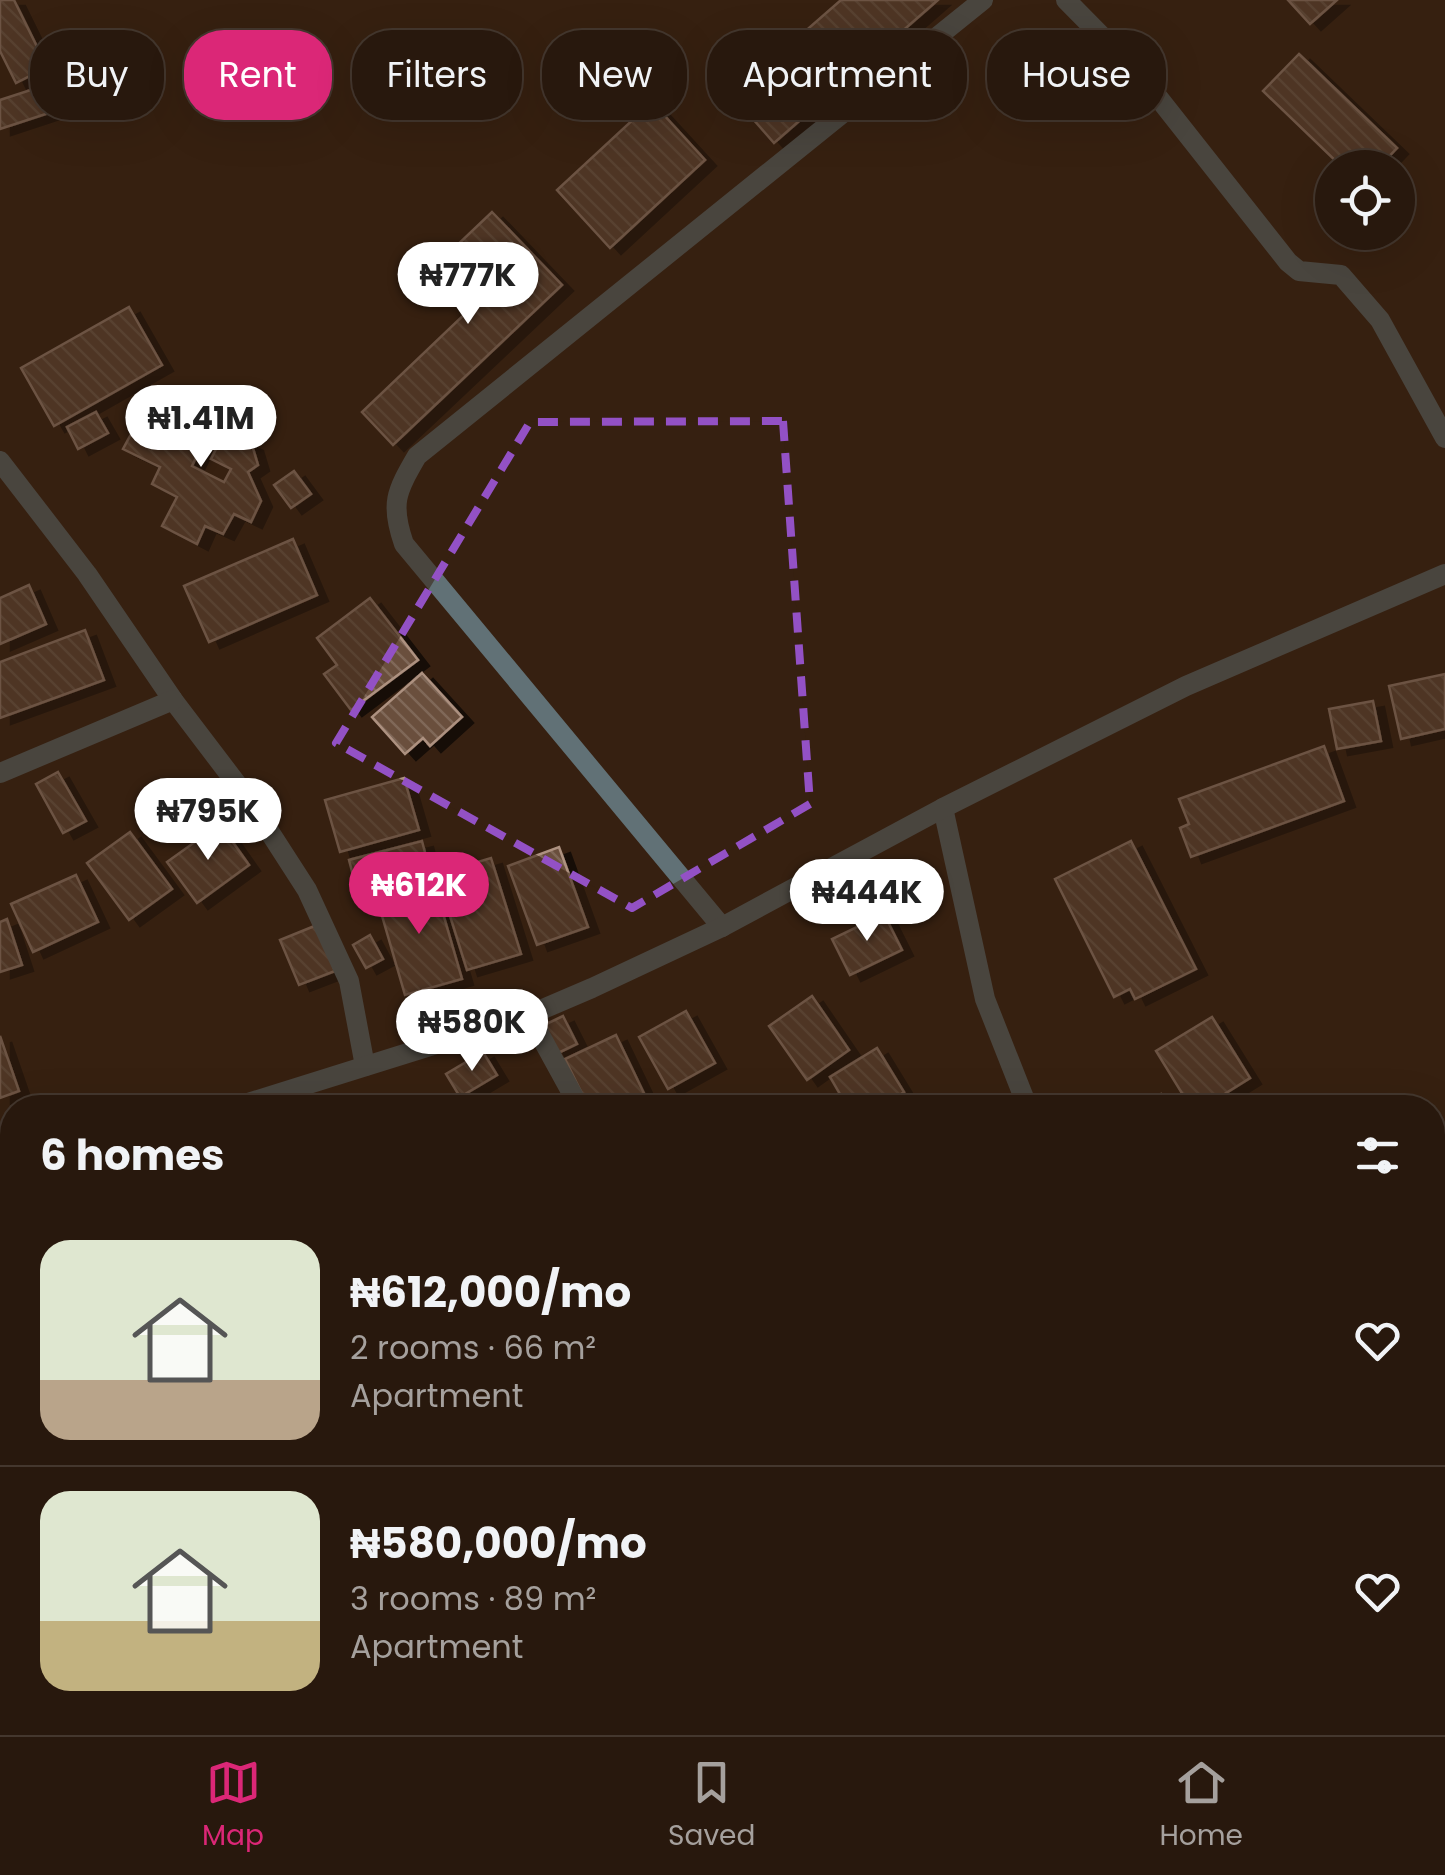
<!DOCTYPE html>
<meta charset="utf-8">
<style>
:root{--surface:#28180d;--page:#34251b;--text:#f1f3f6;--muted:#a5a09d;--line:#44372e;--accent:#db2777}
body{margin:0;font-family:Poppins,sans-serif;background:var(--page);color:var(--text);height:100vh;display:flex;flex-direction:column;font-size:38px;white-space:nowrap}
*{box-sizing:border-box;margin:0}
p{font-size:32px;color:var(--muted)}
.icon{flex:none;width:55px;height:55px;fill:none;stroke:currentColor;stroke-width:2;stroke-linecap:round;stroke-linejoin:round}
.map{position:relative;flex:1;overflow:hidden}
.drawer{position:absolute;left:0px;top:1095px;width:1445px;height:640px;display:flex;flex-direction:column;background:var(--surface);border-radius:40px 40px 0 0;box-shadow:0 10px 40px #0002,0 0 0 2px var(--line)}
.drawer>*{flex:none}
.banner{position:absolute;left:30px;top:30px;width:1385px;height:90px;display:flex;gap:20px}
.controls{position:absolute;left:1315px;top:150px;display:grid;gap:20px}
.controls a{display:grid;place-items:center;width:100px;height:100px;border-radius:50%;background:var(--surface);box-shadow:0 10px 40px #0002,0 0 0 2px var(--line);font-size:50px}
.price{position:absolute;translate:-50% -85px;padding:0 22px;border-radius:35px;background:#fff;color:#222;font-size:32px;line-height:65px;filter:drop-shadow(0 2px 5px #0008)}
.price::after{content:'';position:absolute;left:50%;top:60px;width:30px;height:22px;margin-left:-15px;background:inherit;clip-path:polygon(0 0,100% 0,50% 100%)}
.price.current{background:var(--accent);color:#fff}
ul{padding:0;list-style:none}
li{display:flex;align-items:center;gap:30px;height:250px;padding:0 40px}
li+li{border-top:2px solid var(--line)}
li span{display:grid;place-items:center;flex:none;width:280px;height:200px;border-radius:30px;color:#555}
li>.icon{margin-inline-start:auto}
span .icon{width:120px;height:120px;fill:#fffc;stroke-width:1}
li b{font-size:42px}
h2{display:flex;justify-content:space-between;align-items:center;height:120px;padding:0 40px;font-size:42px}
.chip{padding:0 35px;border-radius:40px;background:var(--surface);box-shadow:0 10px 40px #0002,0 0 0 2px var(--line);font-size:35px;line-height:90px}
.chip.current{background:var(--accent);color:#fff}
.dock{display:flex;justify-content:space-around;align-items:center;height:140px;border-top:2px solid var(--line);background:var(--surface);font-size:28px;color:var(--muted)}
.dock a{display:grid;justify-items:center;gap:5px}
.dock .current{color:var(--accent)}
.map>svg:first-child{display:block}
.building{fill:url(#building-back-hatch);stroke:#ad9180;stroke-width:2.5;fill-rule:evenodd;filter:url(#shadow)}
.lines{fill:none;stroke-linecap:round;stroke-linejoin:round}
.minor{stroke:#617176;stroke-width:20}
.marked{fill:none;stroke:#9351c5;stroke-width:8;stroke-dasharray:20 12;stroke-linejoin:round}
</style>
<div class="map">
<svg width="1445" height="1735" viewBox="0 0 1445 1735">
<defs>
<pattern id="building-back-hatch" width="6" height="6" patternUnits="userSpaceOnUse" patternTransform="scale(2.5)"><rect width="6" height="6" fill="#6a4f3d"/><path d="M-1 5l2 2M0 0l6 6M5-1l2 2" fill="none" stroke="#806858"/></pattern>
<filter id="shadow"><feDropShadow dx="11" dy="6" stdDeviation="0" flood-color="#0009"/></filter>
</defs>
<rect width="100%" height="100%" fill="#362011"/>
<g class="building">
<path d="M 0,0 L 14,0 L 47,67 L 16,83 L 0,51 Z"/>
<path d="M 841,0 L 938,0 L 774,143 L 732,95 Z"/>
<path d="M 1288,0 L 1337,0 L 1310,24 Z"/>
<path d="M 1299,54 L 1397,148 L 1378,168 L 1343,168 L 1263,91 Z"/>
<path d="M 49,84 L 58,110 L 0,129 L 0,100 Z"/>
<path d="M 652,102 L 705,160 L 610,248 L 557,190 Z"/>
<path d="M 492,212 L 562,285 L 393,445 L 362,412 L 490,290 L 452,250 Z"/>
<path d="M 129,307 L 162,365 L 54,426 L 21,368 Z"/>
<path d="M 200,395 L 223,406 L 228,426 L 244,434 L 241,440 L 252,445 L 258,465 L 248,472 L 261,501 L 251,522 L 234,514 L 223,534 L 205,526 L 197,544 L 162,526 L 177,497 L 152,484 L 160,467 L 123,449 L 136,425 L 160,437 L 169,419 L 184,426 ZM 204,441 L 217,447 L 211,459 L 231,469 L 224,482 L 192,466 Z"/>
<path d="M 96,412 L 108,433 L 78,449 L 67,427 Z"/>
<path d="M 294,471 L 311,494 L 291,508 L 274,485 Z"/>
<path d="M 293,539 L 317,595 L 209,642 L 184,586 Z"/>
<path d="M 29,585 L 46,624 L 0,644 L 0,598 Z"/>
<path d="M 370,598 L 418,660 L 351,710 L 324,674 L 337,665 L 317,638 Z"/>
<path d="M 85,630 L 104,680 L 0,718 L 0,662 Z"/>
<path d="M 422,673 L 462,717 L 430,746 L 423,738 L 405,754 L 372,717 Z"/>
<path d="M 1445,674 L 1445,729 L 1401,739 L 1389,686 Z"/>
<path d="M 1373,701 L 1381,741 L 1337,749 L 1329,709 Z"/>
<path d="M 1324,746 L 1344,801 L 1191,857 L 1180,828 L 1189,824 L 1179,799 Z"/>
<path d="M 58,772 L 86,821 L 63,833 L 36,784 Z"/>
<path d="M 404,778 L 419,830 L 340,852 L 325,800 Z"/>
<path d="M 220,824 L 249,865 L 197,903 L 167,862 Z"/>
<path d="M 130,832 L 172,889 L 129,920 L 87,863 Z"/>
<path d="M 422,841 L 429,868 L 356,887 L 349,860 Z"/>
<path d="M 1131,841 L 1196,969 L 1135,999 L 1130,989 L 1114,997 L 1055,879 Z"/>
<path d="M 559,847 L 588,927 L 537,945 L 508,866 Z"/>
<path d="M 491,858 L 521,954 L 467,970 L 437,874 Z"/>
<path d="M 76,875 L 98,922 L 33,952 L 11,904 Z"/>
<path d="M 433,879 L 462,979 L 405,995 L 376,895 Z"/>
<path d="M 884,914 L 902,950 L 850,975 L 832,939 Z"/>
<path d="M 7,919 L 22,965 L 0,972 L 0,922 Z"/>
<path d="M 317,925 L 335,971 L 299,985 L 280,940 Z"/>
<path d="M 370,935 L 383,959 L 366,968 L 353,945 Z"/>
<path d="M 812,996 L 849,1050 L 807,1080 L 769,1026 Z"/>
<path d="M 686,1011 L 715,1063 L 668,1089 L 639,1037 Z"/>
<path d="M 563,1016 L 577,1044 L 556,1054 L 542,1026 Z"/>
<path d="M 1212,1017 L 1250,1078 L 1202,1108 L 1191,1108 L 1156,1051 Z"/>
<path d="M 616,1035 L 651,1108 L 589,1108 L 565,1059 Z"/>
<path d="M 0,1036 L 19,1091 L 0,1098 Z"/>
<path d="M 877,1048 L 904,1092 L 879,1108 L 848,1108 L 830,1077 Z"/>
<path d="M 483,1052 L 497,1075 L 460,1097 L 446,1074 Z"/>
<path d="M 1161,1094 L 1168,1108 L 1135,1108 Z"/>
<path d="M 12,1338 L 12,1380 L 0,1383 L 0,1342 Z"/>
<path d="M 1445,1427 L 1445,1492 L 1434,1500 L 1432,1435 Z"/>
<path d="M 1445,1502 L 1445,1525 L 1435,1508 Z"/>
<path d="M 1432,1539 L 1445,1565 L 1432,1572 Z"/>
<path d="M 1445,1699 L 1445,1735 L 1441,1735 L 1432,1703 Z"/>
<path d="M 181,1722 L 230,1722 L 203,1735 L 187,1735 Z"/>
<path d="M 431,1722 L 487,1722 L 492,1733 L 437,1735 Z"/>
<path d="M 496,1722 L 528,1722 L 498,1731 Z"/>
<path d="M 543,1722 L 573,1722 L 575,1727 L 548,1735 Z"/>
<path d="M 687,1722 L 722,1722 L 729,1735 L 694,1735 Z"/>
<path d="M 743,1722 L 827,1722 L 806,1735 L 751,1735 Z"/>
<path d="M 853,1722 L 860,1735 L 828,1735 L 850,1722 Z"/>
<path d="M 986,1722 L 1058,1722 L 1066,1735 L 987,1735 L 981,1725 Z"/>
<path d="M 1132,1722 L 1156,1722 L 1159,1728 L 1146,1735 L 1131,1735 L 1126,1726 Z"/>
<path d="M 1211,1722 L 1278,1722 L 1255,1735 L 1212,1735 L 1206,1725 Z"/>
</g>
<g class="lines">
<g class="minor">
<path d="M 1066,0 L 1142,77 L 1288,262 L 1299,271 L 1341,275 L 1380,320 L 1445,438"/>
<path d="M 0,461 L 87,574 L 173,700 L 249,800 L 307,890 L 349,981 L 365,1066"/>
<path d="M 0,773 L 173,700"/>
<path d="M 943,808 L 985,999 L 1028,1108"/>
<path d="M 722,927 L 404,544 C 390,504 396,492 417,456 L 983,0"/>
<path d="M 529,1015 L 580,1108"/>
<path d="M 232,1108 L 529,1015 L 592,988 L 722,927 L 943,808 L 1186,686 L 1445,574"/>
<path d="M 0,1181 L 12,1177"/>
<path d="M 1432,1326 L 1445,1351"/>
<path d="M 934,1722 L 943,1735"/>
<path d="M 597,1735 L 624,1722"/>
</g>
</g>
<path d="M0 0H1445V1735H0ZM 783,421 L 810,804 L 632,908 L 336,743 L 530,422 Z" fill="#362011" fill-opacity=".55" fill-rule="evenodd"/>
<path class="marked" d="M 783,421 L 810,804 L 632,908 L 336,743 L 530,422 Z"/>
</svg>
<div class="controls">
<a><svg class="icon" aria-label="locate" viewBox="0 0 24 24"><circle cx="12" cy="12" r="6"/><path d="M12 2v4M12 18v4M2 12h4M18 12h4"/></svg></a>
</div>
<b class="price" style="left:468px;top:327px">₦777K</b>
<b class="price" style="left:201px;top:470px">₦1.41M</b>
<b class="price" style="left:208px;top:863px">₦795K</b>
<b class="price current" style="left:419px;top:937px">₦612K</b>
<b class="price" style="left:867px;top:944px">₦444K</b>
<b class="price" style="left:472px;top:1074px">₦580K</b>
<div class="banner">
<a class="chip">Buy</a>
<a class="chip current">Rent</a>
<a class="chip">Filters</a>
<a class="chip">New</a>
<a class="chip">Apartment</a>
<a class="chip">House</a>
</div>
<section class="drawer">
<h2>6 homes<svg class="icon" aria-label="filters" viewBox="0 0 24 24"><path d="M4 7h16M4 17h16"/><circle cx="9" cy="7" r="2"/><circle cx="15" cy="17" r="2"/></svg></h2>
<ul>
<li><span style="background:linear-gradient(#dfe7d0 70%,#b9a48a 0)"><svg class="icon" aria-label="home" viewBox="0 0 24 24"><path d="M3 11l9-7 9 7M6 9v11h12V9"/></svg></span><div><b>₦612,000/mo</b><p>2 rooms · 66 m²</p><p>Apartment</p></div><svg class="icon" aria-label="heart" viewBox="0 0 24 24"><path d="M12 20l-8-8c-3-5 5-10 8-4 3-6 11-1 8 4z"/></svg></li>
<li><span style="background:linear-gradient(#dfe7d0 65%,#c2b280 0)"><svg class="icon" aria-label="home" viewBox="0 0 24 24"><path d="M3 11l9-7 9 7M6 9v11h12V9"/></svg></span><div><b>₦580,000/mo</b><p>3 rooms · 89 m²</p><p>Apartment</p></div><svg class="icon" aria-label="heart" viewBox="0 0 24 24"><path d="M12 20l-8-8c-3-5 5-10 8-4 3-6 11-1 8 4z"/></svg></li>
</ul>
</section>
</div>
<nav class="dock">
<a class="current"><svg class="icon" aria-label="map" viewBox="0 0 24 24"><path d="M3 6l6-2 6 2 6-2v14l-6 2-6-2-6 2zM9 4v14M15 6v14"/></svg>Map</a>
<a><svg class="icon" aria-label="saved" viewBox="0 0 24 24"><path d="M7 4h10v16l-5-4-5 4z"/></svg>Saved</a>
<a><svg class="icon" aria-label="home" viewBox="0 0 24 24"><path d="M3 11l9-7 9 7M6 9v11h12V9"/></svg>Home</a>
</nav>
